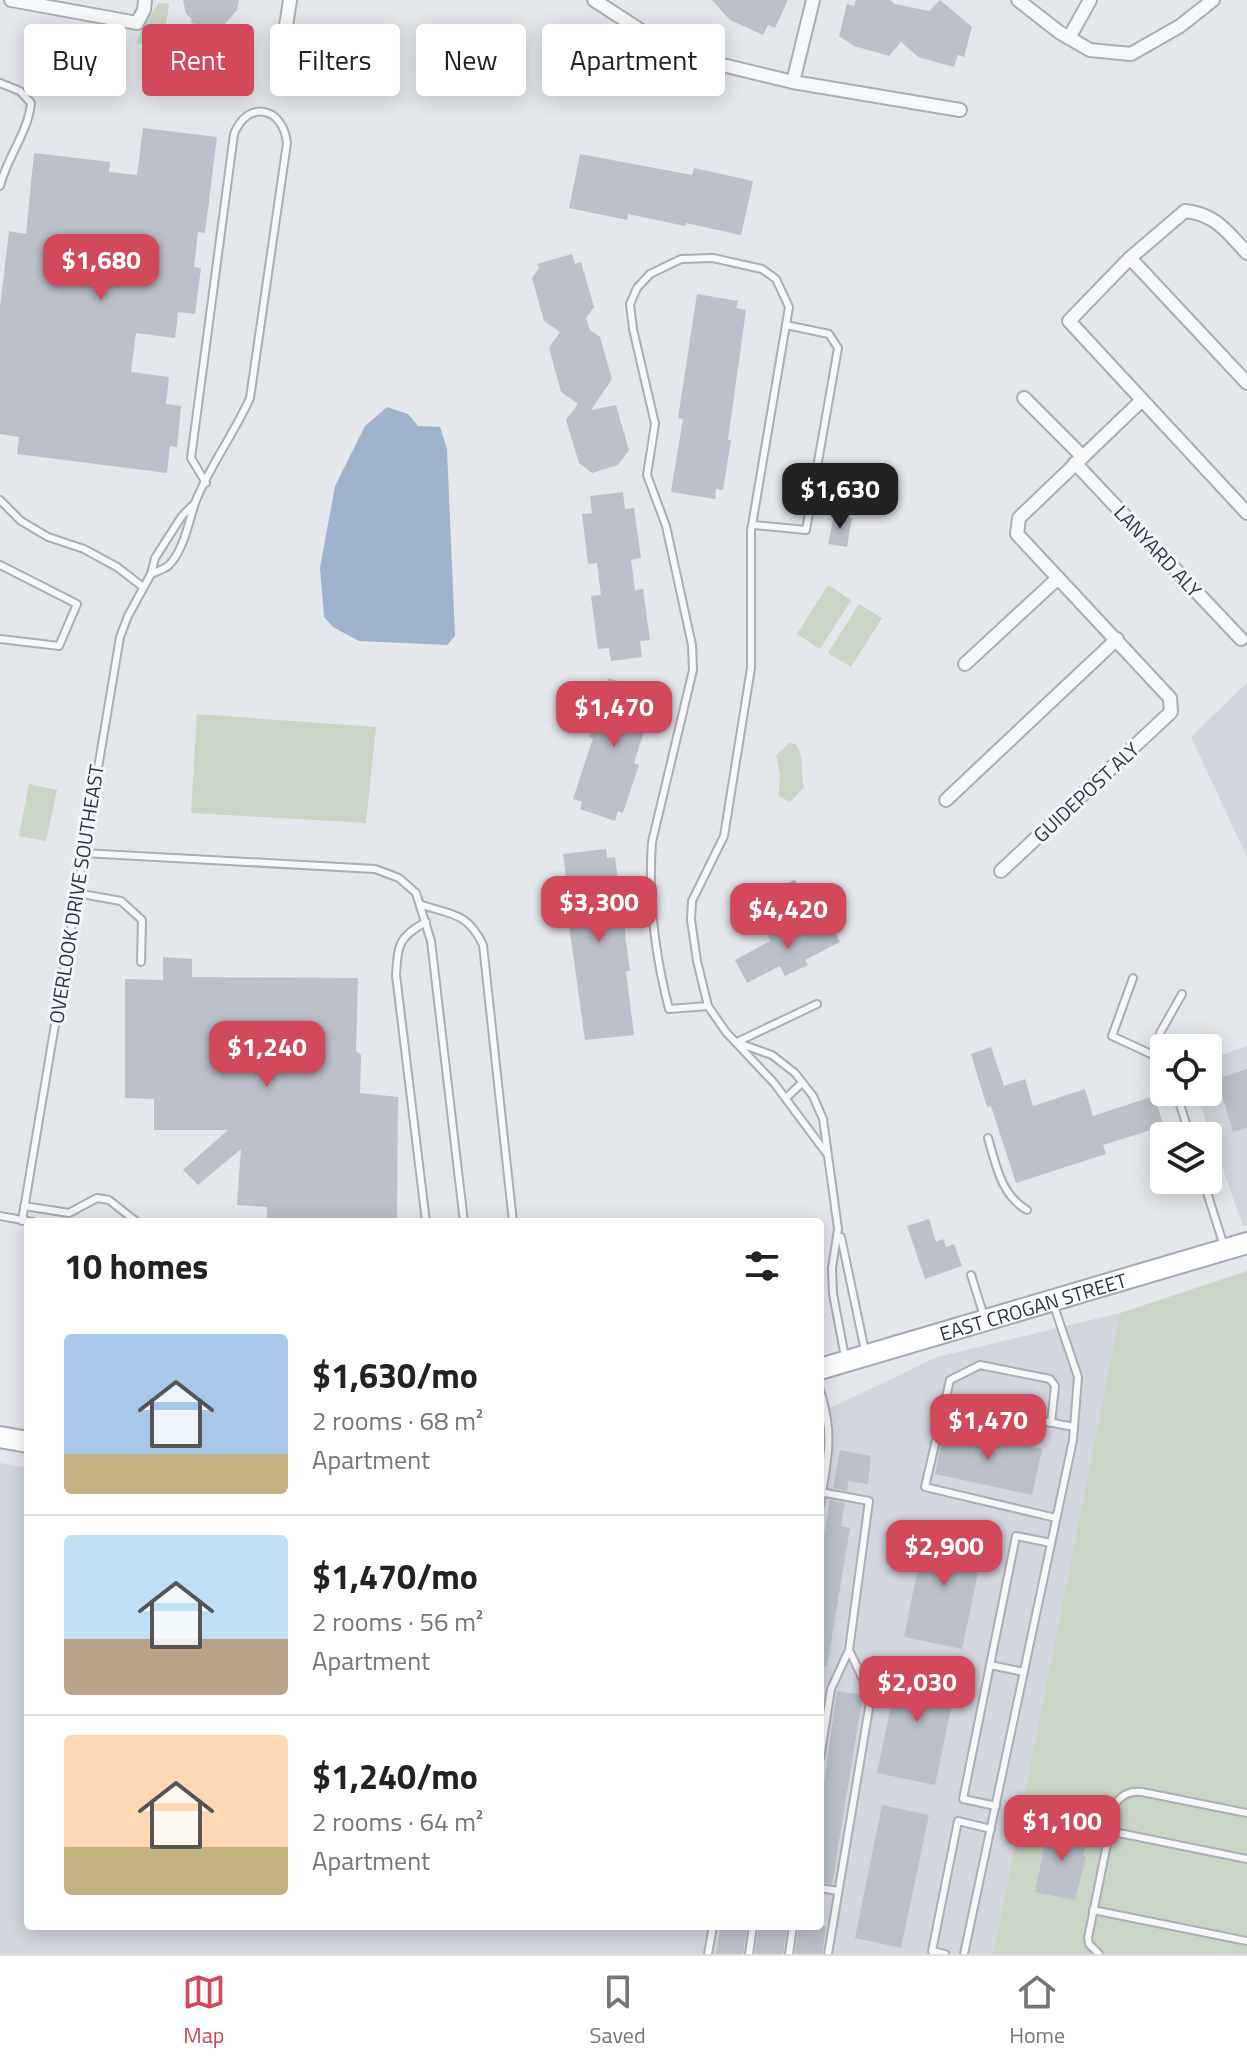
<!DOCTYPE html>
<meta charset="utf-8">
<style>
:root{--surface:#fff;--page:#f2f2f2;--text:#222;--muted:#767676;--line:#e0e0e0;--accent:#d1495b}
body{margin:0;font-family:"Titillium Web",sans-serif;background:var(--page);color:var(--text);height:100vh;display:flex;flex-direction:column;font-size:30px;white-space:nowrap}
*{box-sizing:border-box;margin:0}
p{font-size:26px;color:var(--muted)}
.icon{flex:none;width:44px;height:44px;fill:none;stroke:currentColor;stroke-width:2;stroke-linecap:round;stroke-linejoin:round}
.map{position:relative;flex:1;overflow:hidden}
.drawer{position:absolute;left:24px;top:1218px;width:800px;height:712px;display:flex;flex-direction:column;background:var(--surface);border-radius:8px;box-shadow:0 4px 20px #0003}
.drawer>*{flex:none}
.top-card{position:absolute;left:24px;top:24px;width:800px;height:72px;display:flex;gap:16px}
.buttons{position:absolute;left:1150px;top:1034px;display:grid;gap:16px}
.buttons a{display:grid;place-items:center;width:72px;height:72px;border-radius:8px;background:var(--surface);box-shadow:0 4px 20px #0003;font-size:40px}
.price{position:absolute;translate:-50% -68px;padding:0 18px;border-radius:16px;background:var(--accent);color:#fff;font-size:26px;line-height:52px;filter:drop-shadow(0 2px 4px #0008)}
.price::after{content:'';position:absolute;left:50%;top:48px;width:24px;height:18px;margin-left:-12px;background:inherit;clip-path:polygon(0 0,100% 0,50% 100%)}
.price.selected{background:#222;color:#fff}
ul{padding:0;list-style:none}
li{display:flex;align-items:center;gap:24px;height:200px;padding:0 40px}
li+li{border-top:2px solid var(--line)}
li span{display:grid;place-items:center;flex:none;width:224px;height:160px;border-radius:8px;color:#555}
li>.icon{margin-inline-start:auto}
span .icon{width:96px;height:96px;fill:#fffc;stroke-width:1}
li b{font-size:34px}
h2{display:flex;justify-content:space-between;align-items:center;height:96px;padding:0 40px;font-size:34px}
.tag{padding:0 28px;border-radius:8px;background:var(--surface);box-shadow:0 4px 20px #0003;font-size:28px;line-height:72px}
.tag.selected{background:var(--accent);color:#fff}
.tabs{display:flex;justify-content:space-around;align-items:center;height:112px;border-top:2px solid var(--line);background:var(--surface);font-size:22px;color:var(--muted)}
.tabs a{display:grid;justify-items:center;gap:4px}
.tabs .selected{color:var(--accent)}
.map>svg:first-child{display:block}
.built{fill:#d2d6de}
.green{fill:#c9d6c5}
.water{fill:#9fb4cc}
.building{fill:#bbc0ca}
.lines{fill:none;stroke-linecap:round;stroke-linejoin:round}
.service-casing{stroke:#a9aeb7;stroke-width:10}
.minor-casing{stroke:#a9aeb7;stroke-width:16}
.primary-casing{stroke:#a3abb8;stroke-width:24}
.service{stroke:#f7f8fa;stroke-width:6}
.minor{stroke:#f7f8fa;stroke-width:12}
.primary{stroke:#fff;stroke-width:20}
.labels{text-anchor:middle;dominant-baseline:central;stroke-width:6;stroke-linejoin:round;paint-order:stroke}
.street-label{font-size:20px;fill:#2b3445;stroke:#f4f6f9}
</style>
<div class="map">
<svg width="1247" height="1954" viewBox="0 0 1247 1954">
<rect width="100%" height="100%" fill="#e4e7ec"/>
<g class="built">
<path d="M 1247,683 L 1247,857 L 1191,737 Z"/>
<path d="M 1247,1046 L 1247,1225 L 1243,1226 L 1196,1092 L 1208,1092 L 1208,1060 Z"/>
<path d="M 1120,1313 L 993,1954 L 0,1954 L 0,1463 L 28,1468 L 28,1926 L 820,1926 L 820,1413 L 937,1357 Z"/>
</g>
<g class="green">
<path d="M 159,3 L 169,4 L 163,47 L 137,43 C 140,27 150,17 159,3 Z"/>
<path d="M 828,585 L 851,600 L 820,649 L 797,634 Z"/>
<path d="M 859,604 L 882,618 L 851,667 L 828,653 Z"/>
<path d="M 197,714 L 376,727 L 366,823 L 191,813 Z"/>
<path d="M 789,743 L 796,744 C 805,758 800,772 804,787 L 790,802 L 779,796 L 780,775 L 776,755 Z"/>
<path d="M 29,784 L 57,790 L 46,841 L 19,836 Z"/>
<path d="M 1247,1271 L 1247,1954 L 993,1954 L 1120,1313 Z"/>
</g>
<g class="water">
<path d="M 387,407 L 408,414 L 418,426 L 440,427 L 447,449 L 455,636 L 447,645 L 359,641 L 333,627 L 324,617 L 320,568 L 335,486 L 365,426 Z"/>
<path d="M 795,880 L 804,903 L 798,905 L 796,902 L 780,909 L 777,918 L 769,918 L 755,889 L 768,884 L 773,894 L 789,887 L 788,883 Z"/>
</g>
<g class="building">
<path d="M 183,0 L 239,0 L 237,10 L 221,29 L 191,23 L 192,19 L 186,14 Z"/>
<path d="M 712,0 L 788,0 L 775,28 L 768,25 L 763,35 L 730,20 Z"/>
<path d="M 856,0 L 890,0 L 895,4 L 929,11 L 940,0 L 972,27 L 964,57 L 958,55 L 954,67 L 918,57 L 901,42 L 889,56 L 854,46 L 839,36 L 847,4 L 854,6 Z"/>
<path d="M 143,128 L 217,137 L 205,233 L 198,232 L 194,267 L 201,268 L 195,314 L 178,312 L 175,338 L 136,333 L 131,372 L 169,377 L 166,404 L 181,406 L 177,447 L 170,446 L 167,473 L 17,454 L 19,437 L 0,434 L 0,307 L 9,231 L 26,234 L 34,153 L 110,162 L 109,172 L 137,175 Z"/>
<path d="M 580,154 L 692,175 L 694,168 L 753,181 L 741,235 L 686,223 L 685,226 L 628,214 L 627,220 L 569,208 Z"/>
<path d="M 572,254 L 575,264 L 581,262 L 594,307 L 586,318 L 590,330 L 600,337 L 612,379 L 591,410 L 616,405 L 629,450 L 618,465 L 592,473 L 579,463 L 566,420 L 578,404 L 561,392 L 549,348 L 560,332 L 544,321 L 532,278 L 539,268 L 537,264 Z"/>
<path d="M 697,294 L 738,301 L 736,308 L 746,310 L 728,440 L 731,440 L 723,490 L 716,489 L 715,499 L 671,492 L 683,419 L 678,418 Z"/>
<path d="M 623,492 L 625,509 L 634,508 L 641,558 L 631,560 L 635,590 L 643,589 L 650,640 L 640,641 L 642,657 L 611,661 L 609,648 L 598,649 L 591,596 L 601,595 L 597,563 L 588,564 L 582,514 L 592,513 L 590,496 Z"/>
<path d="M 834,515 L 852,518 L 847,547 L 828,544 Z"/>
<path d="M 608,678 L 656,694 L 634,763 L 639,765 L 623,813 L 618,811 L 615,821 L 580,809 L 582,802 L 573,799 L 593,738 L 589,737 Z"/>
<path d="M 606,849 L 607,858 L 615,857 L 630,971 L 626,971 L 634,1035 L 585,1040 L 568,918 L 571,917 L 563,854 Z"/>
<path d="M 828,918 L 840,942 L 805,960 L 808,965 L 785,976 L 780,966 L 747,983 L 735,960 L 770,941 L 768,936 L 790,925 L 795,935 Z"/>
<path d="M 163,957 L 192,959 L 192,977 L 358,978 L 356,1051 L 361,1055 L 360,1093 L 398,1097 L 397,1222 L 267,1222 L 267,1207 L 237,1205 L 241,1149 L 198,1185 L 183,1170 L 228,1130 L 154,1130 L 154,1099 L 125,1098 L 125,979 L 163,980 Z"/>
<path d="M 991,1047 L 1004,1086 L 1025,1079 L 1033,1106 L 1085,1089 L 1093,1116 L 1154,1096 L 1164,1126 L 1103,1145 L 1106,1154 L 1016,1183 L 991,1106 L 987,1107 L 971,1054 Z"/>
<path d="M 1247,1069 L 1247,1128 L 1233,1132 L 1217,1079 Z"/>
<path d="M 929,1219 L 936,1242 L 943,1239 L 946,1247 L 954,1244 L 962,1266 L 925,1279 L 907,1226 Z"/>
<path d="M 945,1428 L 1042,1449 L 1032,1495 L 935,1474 Z"/>
<path d="M 840,1450 L 871,1456 L 868,1484 L 848,1481 L 847,1491 L 833,1488 Z"/>
<path d="M 830,1500 L 845,1503 L 841,1526 L 850,1528 L 827,1666 L 820,1666 L 820,1562 Z"/>
<path d="M 926,1527 L 985,1539 L 962,1649 L 904,1637 Z"/>
<path d="M 900,1662 L 958,1675 L 935,1785 L 877,1773 Z"/>
<path d="M 837,1691 L 863,1695 L 832,1884 L 820,1882 L 820,1813 Z"/>
<path d="M 882,1805 L 929,1815 L 901,1948 L 855,1938 Z"/>
<path d="M 1049,1825 L 1087,1833 L 1083,1856 L 1086,1856 L 1075,1900 L 1035,1892 Z"/>
<path d="M 721,1926 L 747,1926 L 743,1954 L 716,1954 Z"/>
<path d="M 759,1926 L 787,1926 L 783,1954 L 755,1954 Z"/>
<path d="M 799,1926 L 826,1926 L 822,1954 L 795,1954 Z"/>
</g>
<g class="lines">
<g class="service-casing">
<g id="service">
<path d="M 0,83 L 20,91 L 31,103 C 28,133 7,157 0,186"/>
<path d="M 0,500 L 21,521 L 48,537 L 84,549 L 117,567 L 143,587"/>
<path d="M 753,525 L 806,530 L 838,348 L 829,334 L 786,325"/>
<path d="M 0,565 L 77,604 L 59,646 L 0,639"/>
<path d="M 151,574 C 156,572 164,569 168,566 C 183,553 189,521 195,503 C 209,467 234,434 250,398 L 287,143 C 283,107 248,99 234,134 L 191,458 L 206,483"/>
<path d="M 83,853 L 375,869 L 399,878 L 416,893 L 431,941 L 464,1222"/>
<path d="M 76,893 L 121,901 L 142,920 L 141,962"/>
<path d="M 422,905 C 453,915 468,913 483,945 L 513,1222"/>
<path d="M 426,922 C 398,937 398,945 396,975 L 426,1222"/>
<path d="M 1133,978 L 1112,1036 L 1164,1060"/>
<path d="M 708,1006 L 669,1009 C 655,955 648,898 652,842 L 693,670 L 692,645 L 666,526 L 647,475 L 655,424 L 633,329 L 630,304 L 637,288 L 650,274 L 681,259 L 713,258 L 762,269 L 776,279 L 789,307 L 751,531 L 751,668 L 724,836 L 692,901 L 691,920 L 697,961 L 708,1006 L 726,1032 L 774,1083 L 827,1154"/>
<path d="M 737,1042 L 817,1004"/>
<path d="M 738,1043 L 772,1055 L 795,1073 L 813,1096 L 823,1119 L 838,1229 L 832,1268 L 833,1294 L 845,1357"/>
<path d="M 1164,1055 L 1160,1033 L 1182,994"/>
<path d="M 1176,1092 L 1190,1136"/>
<path d="M 786,1098 L 802,1083"/>
<path d="M 988,1138 C 996,1165 1001,1195 1027,1210"/>
<path d="M 1203,1180 L 1224,1246"/>
<path d="M 24,1206 L 69,1213 L 97,1198 L 109,1200 L 137,1222"/>
<path d="M 0,1216 L 33,1222"/>
<path d="M 22,1221 L 120,637 L 128,616 L 151,574 L 155,558 L 182,516 L 193,505"/>
<path d="M 841,1237 L 865,1351"/>
<path d="M 971,1275 L 984,1316"/>
<path d="M 820,1390 C 835,1437 827,1459 820,1505"/>
<path d="M 944,1402 L 1074,1427"/>
<path d="M 1051,1423 L 1055,1386 L 1050,1379 L 980,1365 L 950,1380 L 925,1487 L 1056,1518"/>
<path d="M 820,1492 L 869,1501 L 849,1650 L 871,1696 L 828,1954"/>
<path d="M 990,1665 L 1024,1672"/>
<path d="M 820,1758 L 831,1689 L 849,1650"/>
<path d="M 996,1806 L 963,1799 L 1016,1536 L 1051,1543"/>
<path d="M 1109,1831 L 1247,1859"/>
<path d="M 820,1888 L 838,1891"/>
<path d="M 1093,1910 L 1247,1941"/>
<path d="M 708,1954 L 713,1926"/>
<path d="M 749,1954 L 753,1926"/>
<path d="M 789,1954 L 793,1926"/>
<path d="M 945,1954 L 932,1951 L 958,1821 L 991,1829"/>
<path d="M 964,1954 L 1073,1440 L 1078,1377 L 1053,1303"/>
<path d="M 1099,1954 L 1089,1944 L 1088,1938 L 1115,1804 C 1123,1794 1129,1791 1142,1792 L 1247,1813"/>
</g>
</g>
<g class="minor-casing">
<g id="minor">
<path d="M 11,0 L 137,23 L 144,10 L 145,0"/>
<path d="M 594,0 L 640,30 L 710,62 L 793,82"/>
<path d="M 813,0 L 793,82 L 960,110"/>
<path d="M 1018,0 L 1059,32 L 1090,50 L 1131,54 L 1180,26 L 1213,0"/>
<path d="M 285,33 L 290,0"/>
<path d="M 1069,38 L 1090,0"/>
<path d="M 1247,253 C 1227,232 1216,214 1185,211 L 1130,258 L 1069,321 L 1247,513"/>
<path d="M 1130,258 L 1247,383"/>
<path d="M 1024,398 L 1082,456"/>
<path d="M 1075,463 L 1241,639"/>
<path d="M 965,664 L 1058,578"/>
<path d="M 946,800 L 1117,639"/>
<path d="M 1001,871 L 1171,712 L 1170,698 L 1017,534 L 1019,518 L 1141,401"/>
</g>
</g>
<g class="primary-casing">
<g id="primary">
<path id="s1" d="M 820,1369 L 1247,1243"/>
<path d="M 0,1437 L 28,1442"/>
</g>
</g>
<use href="#service" class="service"/>
<use href="#minor" class="minor"/>
<use href="#primary" class="primary"/>
</g>
<g class="labels">
<g class="street-label">
<text transform="translate(1158 551) rotate(47)">LANYARD ALY</text>
<text transform="translate(1086 792) rotate(-43)">GUIDEPOST ALY</text>
<text transform="translate(76 894) rotate(-81)">OVERLOOK DRIVE SOUTHEAST</text>
<text stroke="none"><textPath href="#s1" startOffset="222">EAST CROGAN STREET</textPath></text>
</g>
</g>
</svg>
<div class="buttons">
<a><svg class="icon" aria-label="locate" viewBox="0 0 24 24"><circle cx="12" cy="12" r="6"/><path d="M12 2v4M12 18v4M2 12h4M18 12h4"/></svg></a>
<a><svg class="icon" aria-label="layers" viewBox="0 0 24 24"><path d="M12 4l9 5-9 5-9-5zM3 14l9 5 9-5"/></svg></a>
</div>
<b class="price" style="left:101px;top:302px">$1,680</b>
<b class="price selected" style="left:840px;top:531px">$1,630</b>
<b class="price" style="left:614px;top:749px">$1,470</b>
<b class="price" style="left:599px;top:944px">$3,300</b>
<b class="price" style="left:788px;top:951px">$4,420</b>
<b class="price" style="left:267px;top:1089px">$1,240</b>
<b class="price" style="left:988px;top:1462px">$1,470</b>
<b class="price" style="left:944px;top:1588px">$2,900</b>
<b class="price" style="left:917px;top:1724px">$2,030</b>
<b class="price" style="left:1062px;top:1863px">$1,100</b>
<div class="top-card">
<a class="tag">Buy</a>
<a class="tag selected">Rent</a>
<a class="tag">Filters</a>
<a class="tag">New</a>
<a class="tag">Apartment</a>
</div>
<section class="drawer">
<h2>10 homes<svg class="icon" aria-label="filters" viewBox="0 0 24 24"><path d="M4 7h16M4 17h16"/><circle cx="9" cy="7" r="2"/><circle cx="15" cy="17" r="2"/></svg></h2>
<ul>
<li><span style="background:linear-gradient(#a9c7e8 75%,#c2b280 0)"><svg class="icon" aria-label="home" viewBox="0 0 24 24"><path d="M3 11l9-7 9 7M6 9v11h12V9"/></svg></span><div><b>$1,630/mo</b><p>2 rooms · 68 m²</p><p>Apartment</p></div></li>
<li><span style="background:linear-gradient(#bfe0f5 65%,#b9a48a 0)"><svg class="icon" aria-label="home" viewBox="0 0 24 24"><path d="M3 11l9-7 9 7M6 9v11h12V9"/></svg></span><div><b>$1,470/mo</b><p>2 rooms · 56 m²</p><p>Apartment</p></div></li>
<li><span style="background:linear-gradient(#ffd9b3 70%,#c2b280 0)"><svg class="icon" aria-label="home" viewBox="0 0 24 24"><path d="M3 11l9-7 9 7M6 9v11h12V9"/></svg></span><div><b>$1,240/mo</b><p>2 rooms · 64 m²</p><p>Apartment</p></div></li>
</ul>
</section>
</div>
<nav class="tabs">
<a class="selected"><svg class="icon" aria-label="map" viewBox="0 0 24 24"><path d="M3 6l6-2 6 2 6-2v14l-6 2-6-2-6 2zM9 4v14M15 6v14"/></svg>Map</a>
<a><svg class="icon" aria-label="saved" viewBox="0 0 24 24"><path d="M7 4h10v16l-5-4-5 4z"/></svg>Saved</a>
<a><svg class="icon" aria-label="home" viewBox="0 0 24 24"><path d="M3 11l9-7 9 7M6 9v11h12V9"/></svg>Home</a>
</nav>
